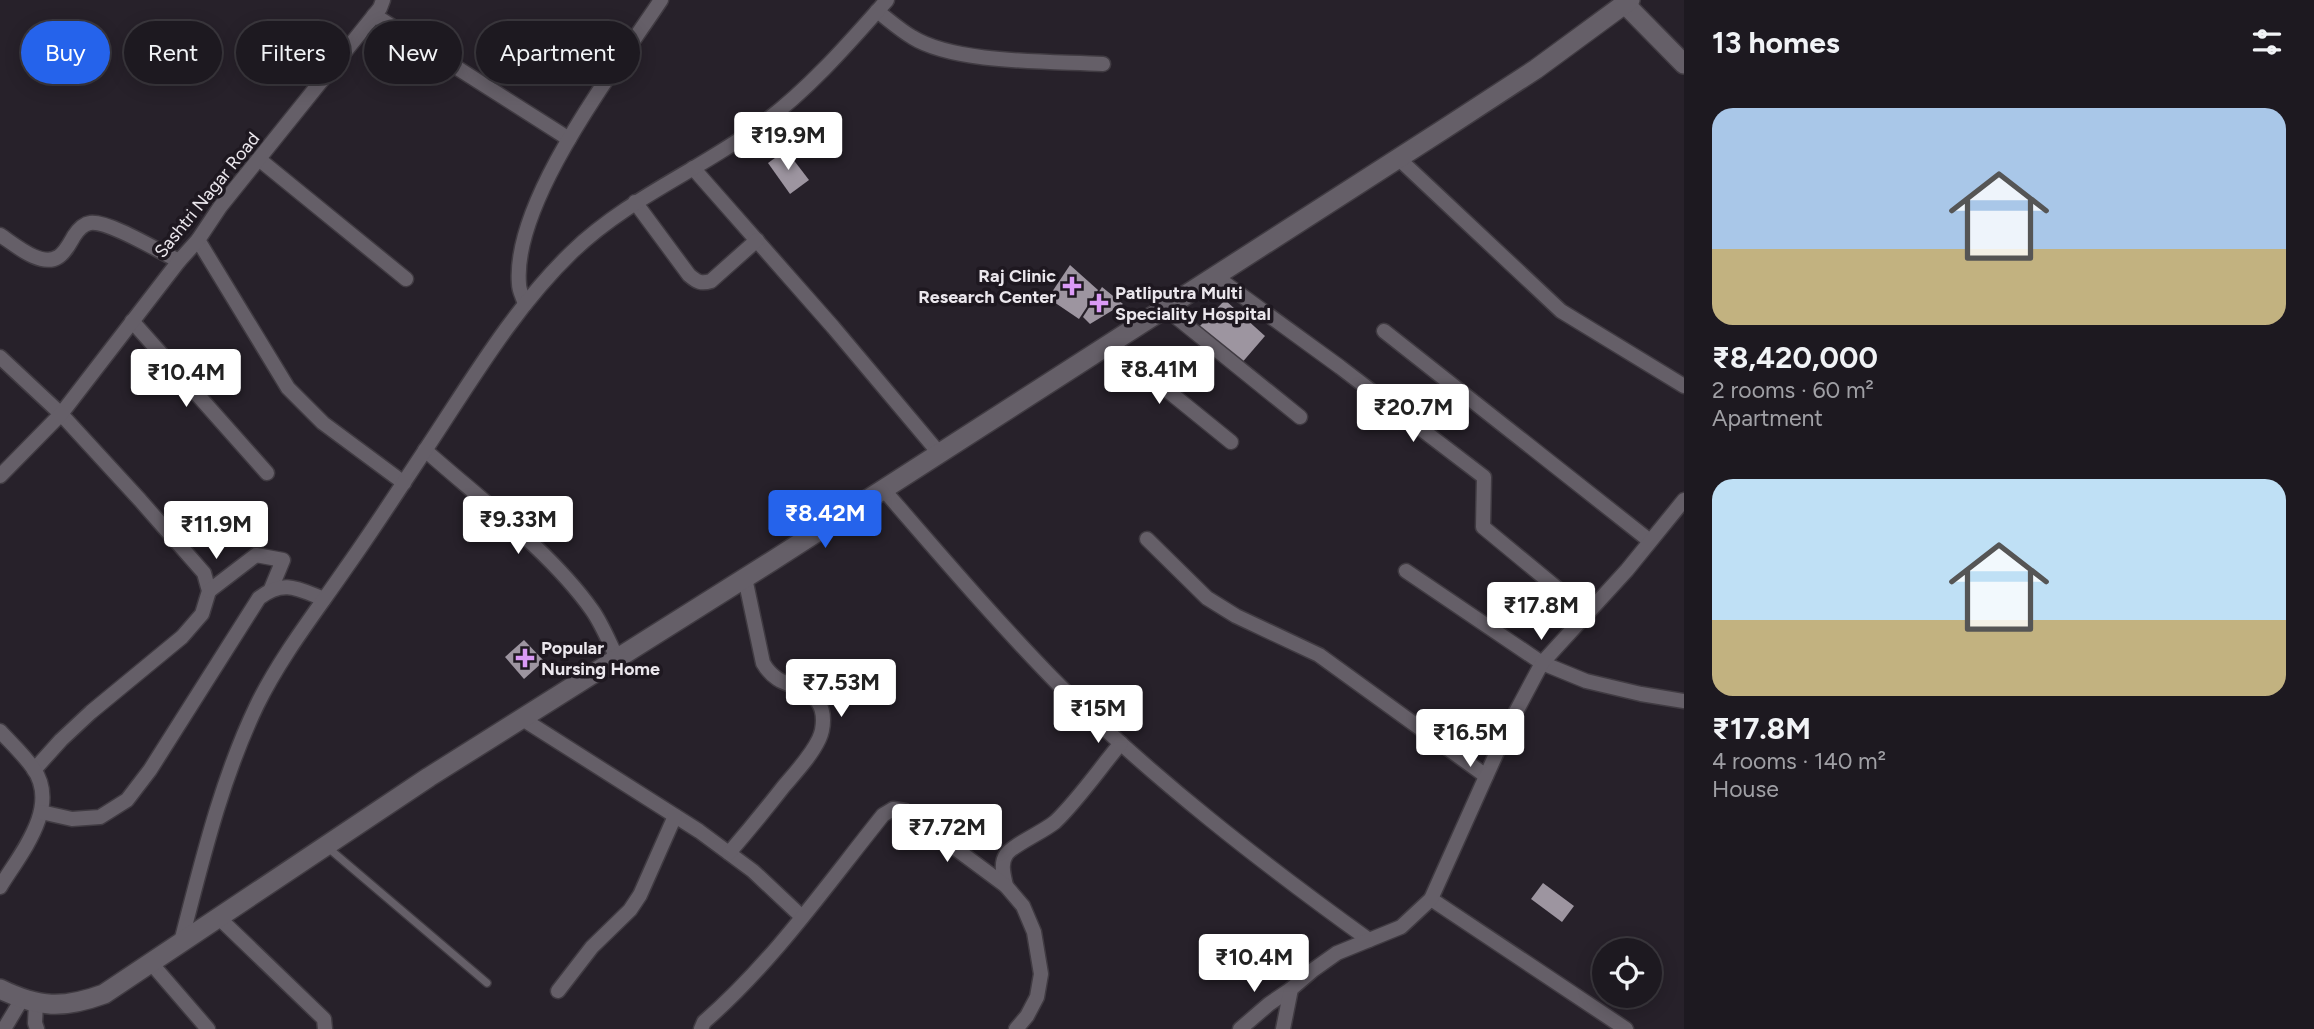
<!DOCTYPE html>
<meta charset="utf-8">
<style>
:root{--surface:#1d1920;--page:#2a262d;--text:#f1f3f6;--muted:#a0a0a5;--line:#3b383e;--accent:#2563eb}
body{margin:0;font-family:Figtree,sans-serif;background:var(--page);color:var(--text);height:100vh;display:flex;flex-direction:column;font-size:26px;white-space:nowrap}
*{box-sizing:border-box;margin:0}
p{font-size:23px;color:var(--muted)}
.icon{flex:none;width:38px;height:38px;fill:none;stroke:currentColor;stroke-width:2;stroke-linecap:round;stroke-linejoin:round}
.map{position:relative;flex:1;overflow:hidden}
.details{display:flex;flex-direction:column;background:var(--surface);width:630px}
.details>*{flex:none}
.banner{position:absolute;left:21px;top:21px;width:665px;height:63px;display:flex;gap:14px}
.controls{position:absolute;left:1592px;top:938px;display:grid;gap:14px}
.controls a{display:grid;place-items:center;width:70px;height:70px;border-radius:50%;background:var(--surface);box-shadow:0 4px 18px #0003,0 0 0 2px var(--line);font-size:35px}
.price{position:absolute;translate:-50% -60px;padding:0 16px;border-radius:7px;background:#fff;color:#222;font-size:23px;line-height:46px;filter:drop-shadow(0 2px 4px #0008)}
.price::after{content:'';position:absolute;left:50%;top:42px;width:21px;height:16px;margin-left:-10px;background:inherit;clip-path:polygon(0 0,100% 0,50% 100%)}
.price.current{background:var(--accent);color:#fff}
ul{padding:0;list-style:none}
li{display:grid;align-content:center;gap:14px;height:371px;padding:0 28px}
li span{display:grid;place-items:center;height:217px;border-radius:21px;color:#555}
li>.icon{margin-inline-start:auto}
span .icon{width:126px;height:126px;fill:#fffc;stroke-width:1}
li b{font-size:30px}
h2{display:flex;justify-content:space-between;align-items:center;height:84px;padding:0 28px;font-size:30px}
.chip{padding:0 24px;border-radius:32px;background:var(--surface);box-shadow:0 4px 18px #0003,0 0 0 2px var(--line);font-size:24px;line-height:63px}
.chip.current{background:var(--accent);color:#fff}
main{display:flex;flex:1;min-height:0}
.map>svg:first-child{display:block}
.building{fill:#9d95a0}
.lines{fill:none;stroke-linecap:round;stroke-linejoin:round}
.lane-casing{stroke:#403b42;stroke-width:10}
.street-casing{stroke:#403b42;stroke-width:17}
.secondary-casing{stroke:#403b42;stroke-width:22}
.lane{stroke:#655f68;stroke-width:7}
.street{stroke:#655f68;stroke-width:14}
.secondary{stroke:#655f68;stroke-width:19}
.poi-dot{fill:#da9af6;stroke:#1e1820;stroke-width:2.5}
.labels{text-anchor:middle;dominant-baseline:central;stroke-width:7;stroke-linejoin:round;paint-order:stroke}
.street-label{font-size:18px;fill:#ebe7ed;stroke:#1e1820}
.poi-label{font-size:18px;font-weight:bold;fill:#ebe7ed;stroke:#1e1820;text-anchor:start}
</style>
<main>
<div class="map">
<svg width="1684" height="1029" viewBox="0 0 1684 1029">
<rect width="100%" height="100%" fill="#27212a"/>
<g class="building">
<path d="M 786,150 L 809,180 L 790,194 L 768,163 Z"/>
<path d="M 1070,265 L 1098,290 L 1079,319 L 1048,298 Z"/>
<path d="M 1102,287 L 1123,304 L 1090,324 L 1083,317 Z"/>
<path d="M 1225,300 L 1265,336 L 1240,365 L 1198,328 Z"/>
<path d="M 524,640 L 544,661 L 524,679 L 505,657 Z"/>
<path d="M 1543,883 L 1574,906 L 1562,922 L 1531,899 Z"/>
</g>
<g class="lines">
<g class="lane-casing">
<path id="lane" d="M 326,846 L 487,983"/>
</g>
<g class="street-casing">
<g id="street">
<path d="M 877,11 C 889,20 900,30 912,37 C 955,64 1051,61 1103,64"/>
<path d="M 374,15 L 569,139"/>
<path d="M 1398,158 L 1561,311 L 1684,386"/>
<path d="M 260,160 L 406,279"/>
<path d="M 693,168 L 833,327 L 939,453"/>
<path d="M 635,202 L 689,275 C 697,282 701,284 711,281 L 757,240"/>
<path d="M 0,235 C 14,244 41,268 58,257 C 65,253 70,243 74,236 C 78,230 83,224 90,223 C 108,220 160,252 179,261"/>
<path d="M 198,240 L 288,388 L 323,423 L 404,483"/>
<path d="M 1215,276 L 1340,367 L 1484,477 L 1483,527 L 1587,613"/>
<path d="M 525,304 C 523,297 519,291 519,284 C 512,201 616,68 661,0"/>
<path d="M 1165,308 L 1300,417"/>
<path d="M 132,321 L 267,473"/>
<path d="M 1384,331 L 1650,541"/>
<path d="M 1109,343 L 1231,442"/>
<path d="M 0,357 L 61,414 L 140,500 L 204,573 L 209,591 L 202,614 L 182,637 L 91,712 L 61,740 L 34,770"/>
<path d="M 425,450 C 479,498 551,552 592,610 C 602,624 609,642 617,658"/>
<path d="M 0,476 L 61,414 L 179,261 L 198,240 L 220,207 L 380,8 L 383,0"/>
<path d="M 883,489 C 941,556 999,624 1061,687 C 1155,780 1262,863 1369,940"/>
<path d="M 1147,539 L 1207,598 L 1236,616 L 1319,655 L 1486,776"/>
<path d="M 1406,571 L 1542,663 L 1586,681 L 1641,694 L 1684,701"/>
<path d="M 209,591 L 256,555 L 283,560 L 271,589"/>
<path d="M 521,718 L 699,831 L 753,871 L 802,917"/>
<path d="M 0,731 C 11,743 24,755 33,768 C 61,807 20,854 0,887"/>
<path d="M 41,812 L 72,819 L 100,817 L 127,800 L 150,770 L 259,598 C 284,579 298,589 324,599"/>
<path d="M 729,853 C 748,831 766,809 784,786 C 796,772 811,756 819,739 C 824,728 825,712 818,702 C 802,680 779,691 763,663 L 745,578"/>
<path d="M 1006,886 C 1004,876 1000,864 1006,855 C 1011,846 1043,832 1055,822 C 1079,799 1100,768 1121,743"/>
<path d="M 1431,899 L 1626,1029"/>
<path d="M 218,917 L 324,1019 L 325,1029"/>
<path d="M 181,942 C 202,861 221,780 257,705 C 281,656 315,613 346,568 C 373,530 398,491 424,452 C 470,383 512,310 572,252 C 628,198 700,170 762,124 C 810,88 848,44 887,0"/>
<path d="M 151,963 L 208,1029"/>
<path d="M 558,991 L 592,947 L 630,910 L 640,895 L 675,816"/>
<path d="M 36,1003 L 35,1023 L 37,1029"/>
<path d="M 4,1029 L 22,999"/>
<path d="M 701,1029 L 704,1022 C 773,962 826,886 883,815 L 893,809 L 905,811 L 1006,886 L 1023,906 L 1034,932 L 1041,974 L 1037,997 L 1027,1016 L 1016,1029"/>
<path d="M 1240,1029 L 1269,1004 L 1291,989"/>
<path d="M 1283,1029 L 1291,989 L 1313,970 L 1337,953 L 1401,927 L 1431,899 L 1510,723 L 1542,663 L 1627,570 L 1684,500"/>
</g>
</g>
<g class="secondary-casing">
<g id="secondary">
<path d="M 1625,4 L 1684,64"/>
<path d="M 0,989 C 39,1008 63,1009 104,994 L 429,777 L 772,561 L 1444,129 L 1536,69 L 1630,0"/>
</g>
</g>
<use href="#lane" class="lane"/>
<use href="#street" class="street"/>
<use href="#secondary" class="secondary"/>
</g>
<g class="poi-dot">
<path d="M1068.5 275.5h7v7h7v7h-7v7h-7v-7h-7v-7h7z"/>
<path d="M1095.5 292.5h7v7h7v7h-7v7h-7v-7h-7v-7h7z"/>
<path d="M521.5 647.5h7v7h7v7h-7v7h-7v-7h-7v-7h7z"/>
</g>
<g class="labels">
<g class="street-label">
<text transform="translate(207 195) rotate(-51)">Sashtri Nagar Road</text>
</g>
<g class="poi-label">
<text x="1056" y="276" text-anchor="end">Raj Clinic<tspan x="1056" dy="21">Research Center</tspan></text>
<text x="1115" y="293">Patliputra Multi<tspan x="1115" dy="21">Speciality Hospital</tspan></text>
<text x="541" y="648">Popular<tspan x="541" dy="21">Nursing Home</tspan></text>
</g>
</g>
</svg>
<div class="controls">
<a><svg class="icon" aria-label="locate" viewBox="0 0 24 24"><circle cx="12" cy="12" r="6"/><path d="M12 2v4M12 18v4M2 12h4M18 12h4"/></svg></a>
</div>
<b class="price" style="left:788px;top:172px">₹19.9M</b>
<b class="price" style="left:1159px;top:406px">₹8.41M</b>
<b class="price" style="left:186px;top:409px">₹10.4M</b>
<b class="price" style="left:1413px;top:444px">₹20.7M</b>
<b class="price current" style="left:825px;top:550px">₹8.42M</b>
<b class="price" style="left:518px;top:556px">₹9.33M</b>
<b class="price" style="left:216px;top:561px">₹11.9M</b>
<b class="price" style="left:1541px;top:642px">₹17.8M</b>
<b class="price" style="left:841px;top:719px">₹7.53M</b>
<b class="price" style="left:1098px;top:745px">₹15M</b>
<b class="price" style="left:1470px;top:769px">₹16.5M</b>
<b class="price" style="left:947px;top:864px">₹7.72M</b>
<b class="price" style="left:1254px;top:994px">₹10.4M</b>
<div class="banner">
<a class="chip current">Buy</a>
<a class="chip">Rent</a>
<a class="chip">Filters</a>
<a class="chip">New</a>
<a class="chip">Apartment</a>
</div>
</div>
<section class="details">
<h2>13 homes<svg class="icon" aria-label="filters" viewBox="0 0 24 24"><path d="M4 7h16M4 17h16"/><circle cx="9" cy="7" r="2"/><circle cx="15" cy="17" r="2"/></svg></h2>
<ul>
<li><span style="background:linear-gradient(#a9c7e8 65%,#c2b280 0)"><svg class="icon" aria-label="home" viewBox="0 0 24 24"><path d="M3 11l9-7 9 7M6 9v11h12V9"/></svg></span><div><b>₹8,420,000</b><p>2 rooms · 60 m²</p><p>Apartment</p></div></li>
<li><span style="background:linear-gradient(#bfe0f5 65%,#c2b280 0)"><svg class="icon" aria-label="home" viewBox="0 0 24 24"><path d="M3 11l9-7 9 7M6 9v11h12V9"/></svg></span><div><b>₹17.8M</b><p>4 rooms · 140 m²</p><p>House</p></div></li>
</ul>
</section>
</main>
